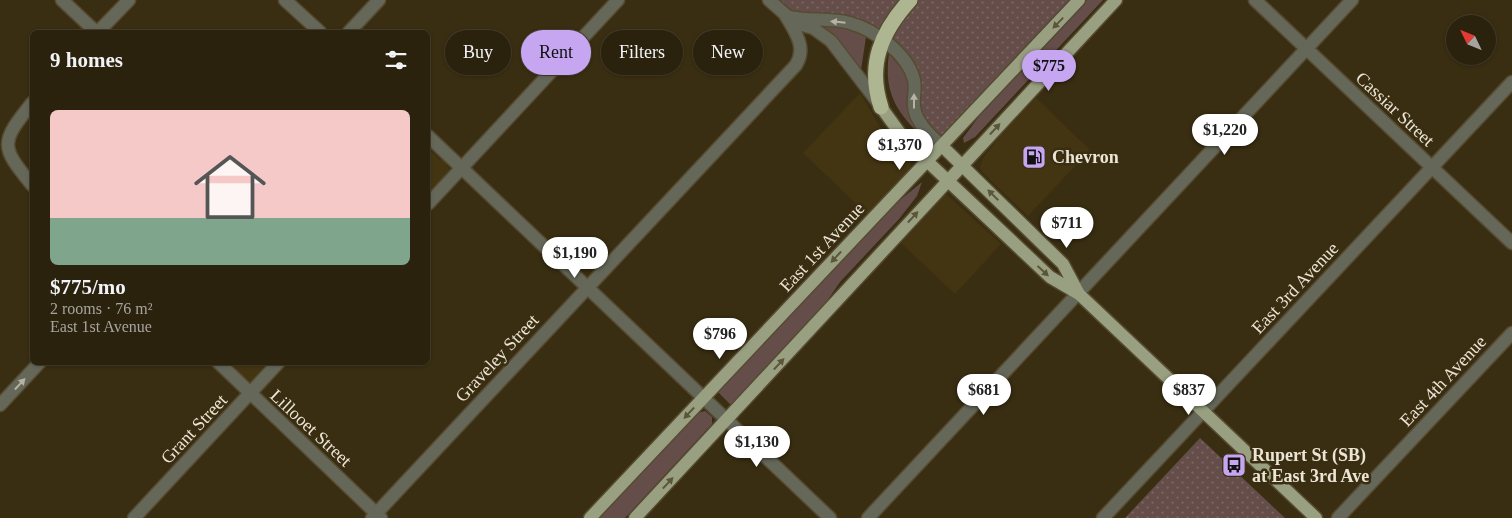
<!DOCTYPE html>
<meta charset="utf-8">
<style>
:root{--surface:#2b220e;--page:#372f1c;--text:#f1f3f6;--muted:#a6a49e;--line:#473f2e;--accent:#c6a6f0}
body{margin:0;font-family:Georgia,serif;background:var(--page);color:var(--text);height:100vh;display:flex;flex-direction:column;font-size:19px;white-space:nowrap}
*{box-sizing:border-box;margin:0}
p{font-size:16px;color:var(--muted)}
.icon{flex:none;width:28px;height:28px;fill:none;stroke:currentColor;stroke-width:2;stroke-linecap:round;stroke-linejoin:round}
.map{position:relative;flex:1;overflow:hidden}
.details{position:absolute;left:30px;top:30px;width:400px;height:335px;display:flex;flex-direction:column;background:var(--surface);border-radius:8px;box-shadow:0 1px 4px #0004,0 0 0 1px var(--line)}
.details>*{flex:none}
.top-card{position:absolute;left:445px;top:30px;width:475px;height:45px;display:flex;gap:10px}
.needle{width:32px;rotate:313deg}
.tools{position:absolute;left:1446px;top:15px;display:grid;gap:10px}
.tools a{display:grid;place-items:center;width:50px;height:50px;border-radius:50%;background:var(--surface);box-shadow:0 1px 4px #0004,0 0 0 1px var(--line);font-size:25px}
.price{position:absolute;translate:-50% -42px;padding:0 11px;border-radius:18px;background:#fff;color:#222;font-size:16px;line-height:32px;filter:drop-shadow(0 1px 2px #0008)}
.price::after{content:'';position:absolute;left:50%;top:30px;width:15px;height:11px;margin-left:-8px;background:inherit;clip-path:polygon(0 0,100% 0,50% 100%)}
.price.active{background:var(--accent);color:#111}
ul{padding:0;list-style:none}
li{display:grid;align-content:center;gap:10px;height:265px;padding:0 20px}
li span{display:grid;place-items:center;height:155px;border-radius:8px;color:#555}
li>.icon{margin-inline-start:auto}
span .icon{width:90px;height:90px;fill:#fffc;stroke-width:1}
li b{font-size:21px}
h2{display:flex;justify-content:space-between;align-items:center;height:60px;padding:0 20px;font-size:21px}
.tag{padding:0 18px;border-radius:22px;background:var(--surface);box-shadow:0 1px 4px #0004,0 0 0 1px var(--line);font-size:18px;line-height:45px}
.tag.active{background:var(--accent);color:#111}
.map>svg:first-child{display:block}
.built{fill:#433511}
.green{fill:#654e4a}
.park{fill:url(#park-dots)}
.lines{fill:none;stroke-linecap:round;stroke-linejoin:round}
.minor-casing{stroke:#564b31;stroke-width:15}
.major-casing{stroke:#564b31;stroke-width:15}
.highway-casing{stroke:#564b31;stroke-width:18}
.minor{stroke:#656859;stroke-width:12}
.major{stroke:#99a081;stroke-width:12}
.highway{stroke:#aeb591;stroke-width:15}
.oneway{fill:#b6b3a3}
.oneway2{fill:#5b5639}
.labels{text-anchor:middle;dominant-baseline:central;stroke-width:5;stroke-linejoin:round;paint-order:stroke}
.street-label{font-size:18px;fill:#ece5d5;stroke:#392e12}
.poi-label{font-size:18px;font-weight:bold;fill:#ece5d5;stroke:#392e12;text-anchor:start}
</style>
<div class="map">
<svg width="1512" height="518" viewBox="0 0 1512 518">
<defs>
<pattern id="park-dots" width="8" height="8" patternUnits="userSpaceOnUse" patternTransform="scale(1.25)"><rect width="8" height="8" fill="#654e4a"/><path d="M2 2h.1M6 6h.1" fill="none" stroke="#7b6763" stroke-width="1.8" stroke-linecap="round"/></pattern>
</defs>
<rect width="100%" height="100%" fill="#392e12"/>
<g class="built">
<path d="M 860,93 L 883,132 L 911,163 L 910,171 L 868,215 L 803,153 Z"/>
<path d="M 1036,98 L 1090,150 L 1028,216 L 982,172 L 980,167 L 983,158 L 1001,135 Z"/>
<path d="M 428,148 L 440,160 L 443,158 L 450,170 L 450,173 L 438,186 L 428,193 Z"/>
<path d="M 946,194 L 1001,244 L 955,294 L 901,243 Z"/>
<path d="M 230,363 L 269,363 L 262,375 L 250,383 L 239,375 L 236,368 Z"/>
</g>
<g class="green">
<path d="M 1087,0 L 1103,0 L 975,137 L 964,143 L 963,138 L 986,107 Z"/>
<path d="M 831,26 L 849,28 L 866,37 L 861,70 L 838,42 L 821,27 Z"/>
<path d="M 889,54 L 907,74 L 927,141 C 898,115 883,94 889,54 Z"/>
<path d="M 922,182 L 917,196 L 899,219 L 840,282 L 823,307 L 731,405 L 718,392 L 720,389 L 889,209 Z"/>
<path d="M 705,411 L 712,417 L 712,424 L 625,518 L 598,518 L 697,413 Z"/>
</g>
<g class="park">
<path d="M 780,0 L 1069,0 L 944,135 L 940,136 L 924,120 L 919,106 L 919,91 L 882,34 L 795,13 Z"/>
<path d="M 1200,438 L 1285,518 L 1125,518 Z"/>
</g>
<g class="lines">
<g class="minor-casing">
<g id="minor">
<path d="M 62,0 L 96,32"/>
<path d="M 285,0 L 320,32"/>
<path d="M 769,0 L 795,23 L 813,28 L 831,41 L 880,105"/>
<path d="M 1255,0 L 1512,243"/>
<path d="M 786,16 C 807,22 829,17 850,23 C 875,30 908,54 914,80 C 916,88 913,98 914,107 C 916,123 931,136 942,146"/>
<path d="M 98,32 L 129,0"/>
<path d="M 349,32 L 379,0"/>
<path d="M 32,103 C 0,143 0,146 32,185"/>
<path d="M 428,136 L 830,518"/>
<path d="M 428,204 L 618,0"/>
<path d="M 218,362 L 381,518"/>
<path d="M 0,405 L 40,362"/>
<path d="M 134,518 L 279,362"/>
<path d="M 372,518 L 796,65 C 807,47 795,32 786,16"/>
<path d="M 868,518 L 1352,0"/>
<path d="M 1103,518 L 1512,82"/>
<path d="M 1338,518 L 1512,333"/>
</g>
</g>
<g class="major-casing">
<g id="major">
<path d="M 881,107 L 902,136 L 928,162 L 1050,277 L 1079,294 L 1316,518"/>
<path d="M 942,146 L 1063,264 L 1079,294"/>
<path d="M 590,518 L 1079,0"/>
<path d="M 635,518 L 1116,0"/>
</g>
</g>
<g class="highway-casing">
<path id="highway" d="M 881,107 C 867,65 881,32 910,0"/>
</g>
<use href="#minor" class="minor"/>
<use href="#major" class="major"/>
<use href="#highway" class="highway"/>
</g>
<defs><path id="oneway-solid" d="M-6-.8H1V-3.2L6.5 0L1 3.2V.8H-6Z" transform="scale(1.25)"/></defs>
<g class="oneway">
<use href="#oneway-solid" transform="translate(838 22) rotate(-174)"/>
<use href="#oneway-solid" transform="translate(914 101) rotate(-90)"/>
<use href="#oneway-solid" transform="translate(20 384) rotate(-47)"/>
</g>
<g class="oneway2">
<use href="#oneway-solid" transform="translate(1058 23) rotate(134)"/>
<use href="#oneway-solid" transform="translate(995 129) rotate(-47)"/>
<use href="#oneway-solid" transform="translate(993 195) rotate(-135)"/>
<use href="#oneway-solid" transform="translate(913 217) rotate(-47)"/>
<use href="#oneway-solid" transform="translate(836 257) rotate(133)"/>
<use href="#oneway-solid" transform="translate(1043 271) rotate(43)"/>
<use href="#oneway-solid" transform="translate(779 364) rotate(-47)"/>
<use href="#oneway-solid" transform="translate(689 413) rotate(133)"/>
<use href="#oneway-solid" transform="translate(668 483) rotate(-47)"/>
</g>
<defs>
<g id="fuel-square" transform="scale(1.25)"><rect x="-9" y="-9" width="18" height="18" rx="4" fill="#c6a6f0" stroke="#392e12"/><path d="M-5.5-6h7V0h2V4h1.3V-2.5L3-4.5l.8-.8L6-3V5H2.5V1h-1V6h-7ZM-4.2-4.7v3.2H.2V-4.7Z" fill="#111"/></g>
<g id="bus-square" transform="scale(1.25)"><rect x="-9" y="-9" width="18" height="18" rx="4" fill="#c6a6f0" stroke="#392e12"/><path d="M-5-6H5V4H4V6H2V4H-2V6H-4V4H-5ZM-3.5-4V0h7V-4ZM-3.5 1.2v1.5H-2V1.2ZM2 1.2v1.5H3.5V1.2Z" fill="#111"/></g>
</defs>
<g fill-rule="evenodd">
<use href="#fuel-square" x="1034" y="157"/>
<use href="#bus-square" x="1234" y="465"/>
</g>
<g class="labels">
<g class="street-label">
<text transform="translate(1395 109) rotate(43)">Cassiar Street</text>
<text transform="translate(822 247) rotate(-47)">East 1st Avenue</text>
<text transform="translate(1295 288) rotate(-47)">East 3rd Avenue</text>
<text transform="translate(497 358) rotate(-47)">Graveley Street</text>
<text transform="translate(1443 381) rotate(-47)">East 4th Avenue</text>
<text transform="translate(311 428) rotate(43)">Lillooet Street</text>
<text transform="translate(194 429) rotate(-47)">Grant Street</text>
</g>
<g class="poi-label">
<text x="1052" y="157">Chevron</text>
<text x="1252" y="455">Rupert St (SB)<tspan x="1252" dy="21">at East 3rd Ave</tspan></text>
</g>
</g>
</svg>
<div class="tools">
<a><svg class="needle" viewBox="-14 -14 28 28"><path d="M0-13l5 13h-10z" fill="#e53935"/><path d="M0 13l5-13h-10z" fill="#a6a49e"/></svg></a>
</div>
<b class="price active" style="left:1049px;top:92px">$775</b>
<b class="price" style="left:1225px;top:156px">$1,220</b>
<b class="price" style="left:900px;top:171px">$1,370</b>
<b class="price" style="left:1067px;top:249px">$711</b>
<b class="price" style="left:575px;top:279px">$1,190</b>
<b class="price" style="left:720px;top:360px">$796</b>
<b class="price" style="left:984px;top:416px">$681</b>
<b class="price" style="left:1189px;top:416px">$837</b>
<b class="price" style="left:757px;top:468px">$1,130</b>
<div class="top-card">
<a class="tag">Buy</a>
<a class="tag active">Rent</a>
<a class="tag">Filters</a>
<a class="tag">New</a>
</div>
<section class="details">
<h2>9 homes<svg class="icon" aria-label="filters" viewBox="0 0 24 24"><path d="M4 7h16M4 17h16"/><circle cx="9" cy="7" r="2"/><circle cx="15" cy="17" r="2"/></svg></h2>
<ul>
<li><span style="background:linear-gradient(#f6c9c9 70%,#7fa58c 0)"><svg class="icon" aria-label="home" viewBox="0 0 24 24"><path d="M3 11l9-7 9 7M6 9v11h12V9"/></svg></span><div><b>$775/mo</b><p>2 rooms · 76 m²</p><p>East 1st Avenue</p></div></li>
</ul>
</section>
</div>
